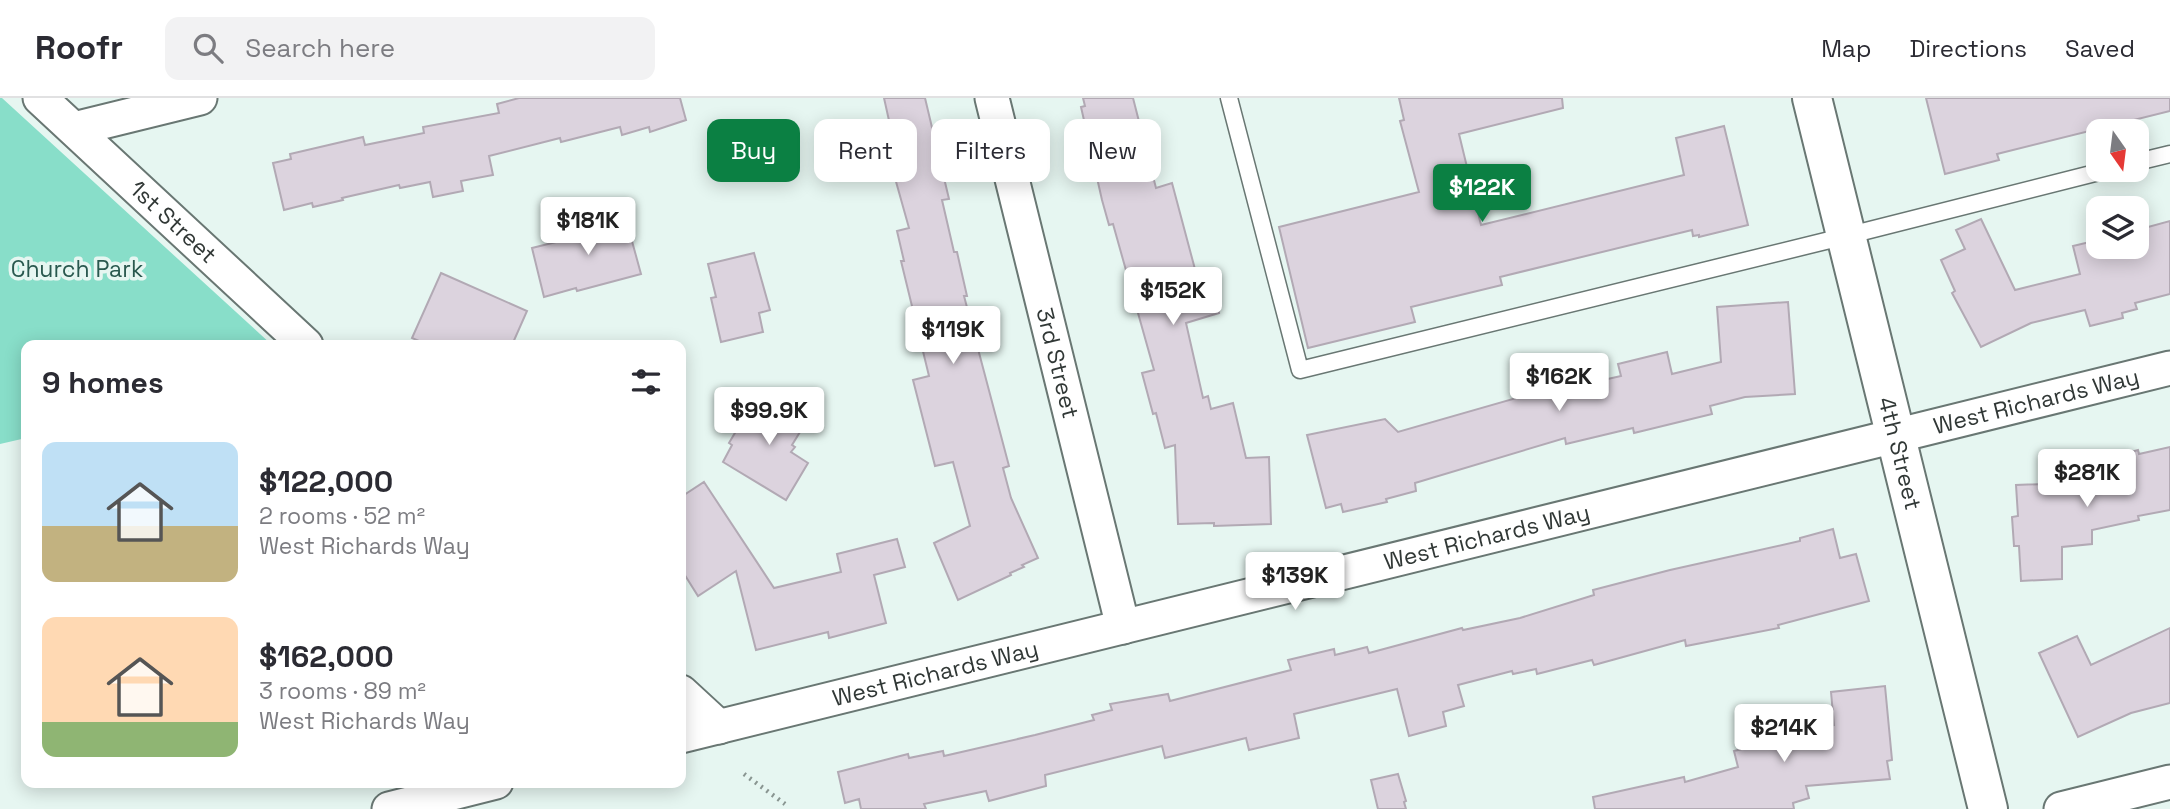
<!DOCTYPE html>
<meta charset="utf-8">
<style>
:root{--surface:#fff;--page:#f2f2f3;--text:#2b2b33;--muted:#7c7c81;--line:#e1e1e2;--accent:#0b8043}
body{margin:0;font-family:"Space Grotesk",sans-serif;background:var(--page);color:var(--text);height:100vh;display:flex;flex-direction:column;font-size:26px;white-space:nowrap}
*{box-sizing:border-box;margin:0}
p{font-size:23px;color:var(--muted)}
.icon{flex:none;width:38px;height:38px;fill:none;stroke:currentColor;stroke-width:2;stroke-linecap:round;stroke-linejoin:round}
.map{position:relative;flex:1;overflow:hidden}
.drawer{position:absolute;left:21px;top:242px;width:665px;height:448px;display:flex;flex-direction:column;background:var(--surface);border-radius:14px;box-shadow:0 4px 18px #0003}
.drawer>*{flex:none}
.guide{position:absolute;left:707px;top:21px;width:665px;height:63px;display:flex;gap:14px}
.needle{width:46px;rotate:166deg}
.tools{position:absolute;left:2086px;top:21px;display:grid;gap:14px}
.tools a{display:grid;place-items:center;width:63px;height:63px;border-radius:14px;background:var(--surface);box-shadow:0 4px 18px #0003;font-size:35px}
.price{position:absolute;translate:-50% -60px;padding:0 16px;border-radius:7px;background:#fff;color:#222;font-size:23px;line-height:46px;filter:drop-shadow(0 2px 4px #0008)}
.price::after{content:'';position:absolute;left:50%;top:42px;width:21px;height:16px;margin-left:-10px;background:inherit;clip-path:polygon(0 0,100% 0,50% 100%)}
.price.selected{background:var(--accent);color:#fff}
ul{padding:0;list-style:none}
li{display:flex;align-items:center;gap:21px;height:175px;padding:0 21px}
li span{display:grid;place-items:center;flex:none;width:196px;height:140px;border-radius:14px;color:#555}
li>.icon{margin-inline-start:auto}
span .icon{width:84px;height:84px;fill:#fffc;stroke-width:1}
li b{font-size:30px}
h2{display:flex;justify-content:space-between;align-items:center;height:84px;padding:0 21px;font-size:30px}
.pill{padding:0 24px;border-radius:14px;background:var(--surface);box-shadow:0 4px 18px #0003;font-size:24px;line-height:63px}
.pill.selected{background:var(--accent);color:#fff}
header{display:flex;align-items:center;gap:42px;box-sizing:border-box;height:98px;padding:0 35px;background:var(--surface);border-bottom:2px solid var(--line)}
header strong{font-size:33px}
nav{display:flex;gap:38px;margin-inline-start:auto;font-size:24px}
.search{width:490px;height:63px;background:var(--page);display:flex;align-items:center;gap:18px;box-sizing:border-box;padding:0 24px;border-radius:14px;color:var(--muted);font-size:26px}
.map>svg:first-child{display:block}
.green{fill:#88dec9}
.building{fill:#dcd3de;stroke:#b2a9b4;stroke-width:2}
.lines{fill:none;stroke-linecap:round;stroke-linejoin:round}
.service-casing{stroke:#697773;stroke-width:19}
.minor-casing{stroke:#697773;stroke-width:37}
.tertiary-casing{stroke:#697773;stroke-width:42}
.path{stroke:#899591;stroke-width:4.5;stroke-dasharray:2 5;stroke-linecap:butt}
.service{stroke:#fff;stroke-width:16}
.minor{stroke:#fff;stroke-width:33}
.tertiary{stroke:#fff;stroke-width:38}
.labels{text-anchor:middle;dominant-baseline:central;stroke-width:7;stroke-linejoin:round;paint-order:stroke}
.street-label{font-size:23px;fill:#313836;stroke:#e6f6f1}
.park-label{font-size:23px;fill:#29584e;stroke:#e6f6f1}
</style>
<header>
<strong>Roofr</strong>
<div class="search"><svg class="icon" aria-label="search" viewBox="0 0 24 24"><circle cx="10" cy="10" r="6"/><path d="M15 15l6 6"/></svg>Search here</div>
<nav><a>Map</a><a>Directions</a><a>Saved</a></nav>
</header>
<div class="map">
<svg width="2170" height="711" viewBox="0 0 2170 711">
<rect width="100%" height="100%" fill="#e6f6f1"/>
<path class="green" d="M 0,0 L 2,0 L 272,247 L 26,247 L 26,340 L 0,346 Z"/>
<g class="building">
<path d="M 519,0 L 680,0 L 686,22 L 650,34 L 649,29 L 622,37 L 620,29 L 561,44 L 560,40 L 489,58 L 493,77 L 461,83 L 463,93 L 433,99 L 430,84 L 400,90 L 399,87 L 342,100 L 343,102 L 313,109 L 312,105 L 284,112 L 273,65 L 291,61 L 290,56 L 363,39 L 365,47 L 424,35 L 423,29 L 499,15 L 497,6 Z"/>
<path d="M 884,0 L 925,0 L 949,101 L 942,102 L 954,154 L 957,154 L 967,198 L 964,198 L 1009,368 L 1003,370 L 1011,400 L 1038,460 L 1022,467 L 1024,469 L 1010,475 L 1011,477 L 958,502 L 934,445 L 970,428 L 953,364 L 935,368 L 913,282 L 929,278 L 901,163 L 904,163 L 897,133 L 909,130 L 888,55 L 896,54 Z"/>
<path d="M 1083,0 L 1133,0 L 1156,90 L 1172,85 L 1200,190 L 1213,186 L 1219,215 L 1186,225 L 1203,300 L 1208,298 L 1211,311 L 1233,305 L 1246,360 L 1269,359 L 1271,426 L 1214,428 L 1214,425 L 1178,426 L 1175,347 L 1165,350 L 1156,315 L 1153,316 L 1142,275 L 1154,272 L 1113,126 L 1109,127 L 1102,102 L 1081,9 L 1085,8 Z"/>
<path d="M 1399,0 L 1562,0 L 1563,10 L 1459,36 L 1481,127 L 1684,77 L 1676,40 L 1724,28 L 1748,127 L 1699,139 L 1699,137 L 1693,138 L 1692,132 L 1500,179 L 1502,187 L 1411,209 L 1415,224 L 1308,250 L 1279,129 L 1419,94 L 1400,23 L 1404,22 Z"/>
<path d="M 1926,0 L 2170,0 L 2170,13 L 1997,56 L 1999,62 L 1945,76 Z"/>
<path d="M 624,114 L 641,176 L 577,193 L 576,190 L 544,199 L 532,150 L 560,143 L 559,138 L 586,131 L 584,124 Z"/>
<path d="M 1981,121 L 2015,192 L 2080,176 L 2073,148 L 2098,142 L 2098,149 L 2137,149 L 2137,132 L 2170,123 L 2170,196 L 2135,205 L 2137,211 L 2122,215 L 2123,220 L 2090,228 L 2085,212 L 2031,225 L 1981,249 L 1952,195 L 1955,193 L 1941,162 L 1965,151 L 1956,132 Z"/>
<path d="M 754,155 L 770,212 L 759,215 L 763,234 L 721,244 L 711,200 L 716,199 L 708,166 Z"/>
<path d="M 441,175 L 527,213 L 512,247 L 428,247 L 412,240 Z"/>
<path d="M 1788,204 L 1795,296 L 1745,299 L 1710,308 L 1712,316 L 1634,335 L 1633,330 L 1566,346 L 1565,340 L 1415,385 L 1416,393 L 1386,401 L 1387,404 L 1343,414 L 1341,406 L 1326,410 L 1307,337 L 1385,321 L 1398,334 L 1558,288 L 1559,292 L 1621,278 L 1618,266 L 1667,254 L 1672,276 L 1721,264 L 1717,209 Z"/>
<path d="M 765,295 L 808,321 L 792,347 L 795,349 L 791,354 L 808,365 L 786,402 L 723,364 L 732,347 L 729,345 L 742,323 L 752,308 L 756,310 Z"/>
<path d="M 2170,349 L 2170,412 L 2138,418 L 2139,422 L 2092,432 L 2092,446 L 2062,449 L 2062,481 L 2021,483 L 2019,448 L 2014,448 L 2012,419 L 2018,418 L 2016,387 L 2096,384 L 2092,365 L 2138,352 L 2139,356 Z"/>
<path d="M 704,384 L 774,490 L 841,474 L 837,456 L 897,441 L 905,469 L 874,477 L 886,525 L 829,540 L 828,534 L 756,552 L 736,473 L 698,498 L 681,471 L 681,399 Z"/>
<path d="M 1833,431 L 1840,460 L 1856,456 L 1869,503 L 1778,527 L 1779,530 L 1686,548 L 1685,542 L 1594,567 L 1592,562 L 1537,576 L 1536,571 L 1513,576 L 1512,573 L 1458,587 L 1464,608 L 1443,614 L 1446,628 L 1409,638 L 1397,591 L 1294,616 L 1299,640 L 1249,652 L 1246,640 L 1165,660 L 1162,648 L 1045,677 L 1046,688 L 989,703 L 986,693 L 924,706 L 926,711 L 861,711 L 859,701 L 845,705 L 838,674 L 908,656 L 909,660 L 943,653 L 944,658 L 1035,637 L 1094,622 L 1092,617 L 1112,612 L 1110,606 L 1168,596 L 1170,603 L 1291,572 L 1288,562 L 1334,551 L 1335,557 L 1367,549 L 1369,555 L 1462,530 L 1463,532 L 1520,520 L 1594,497 L 1593,492 L 1670,472 L 1800,443 L 1800,440 Z"/>
<path d="M 2170,530 L 2170,605 L 2131,615 L 2078,639 L 2039,555 L 2077,538 L 2091,567 Z"/>
<path d="M 1885,588 L 1892,662 L 1887,663 L 1890,681 L 1806,688 L 1809,700 L 1793,705 L 1794,711 L 1595,711 L 1593,699 L 1684,679 L 1685,684 L 1738,669 L 1734,653 L 1807,635 L 1806,630 L 1834,627 L 1831,594 Z"/>
<path d="M 1398,676 L 1406,703 L 1404,704 L 1406,711 L 1378,711 L 1371,682 Z"/>
</g>
<g class="lines">
<g class="service-casing">
<g id="service">
<path d="M 1229,0 L 1300,272 L 1846,138 L 2107,72"/>
<path d="M 2137,64 L 2170,56"/>
</g>
</g>
<g class="minor-casing">
<g id="minor">
<path id="s1" d="M 40,0 L 306,247"/>
<path id="s2" d="M 992,0 L 1123,529"/>
<path d="M 74,31 L 200,0"/>
<path d="M 681,594 L 719,629"/>
<path id="s3" d="M 681,638 L 2170,270"/>
<path d="M 389,711 L 496,684"/>
<path d="M 2061,711 L 2170,684"/>
</g>
</g>
<g class="tertiary-casing">
<g id="tertiary">
<path id="s4" d="M 1812,0 L 1988,711"/>
</g>
</g>
<path class="path" d="M 744,676 L 785,706"/>
<use href="#service" class="service"/>
<use href="#minor" class="minor"/>
<use href="#tertiary" class="tertiary"/>
</g>
<g class="labels">
<g class="street-label">
<text stroke="none"><textPath href="#s1" startOffset="182">1st Street</textPath></text>
<text stroke="none"><textPath href="#s2" startOffset="273">3rd Street</textPath></text>
<text stroke="none"><textPath href="#s3" startOffset="1396">West Richards Way</textPath></text>
<text stroke="none"><textPath href="#s4" startOffset="366">4th Street</textPath></text>
<text stroke="none"><textPath href="#s3" startOffset="830">West Richards Way</textPath></text>
<text stroke="none"><textPath href="#s3" startOffset="262">West Richards Way</textPath></text>
</g>
<g class="park-label">
<text x="77" y="171">Church Park</text>
</g>
</g>
</svg>
<div class="tools">
<a><svg class="needle" viewBox="-14 -14 28 28"><path d="M0-13l5 13h-10z" fill="#e53935"/><path d="M0 13l5-13h-10z" fill="#7c7c81"/></svg></a>
<a><svg class="icon" aria-label="layers" viewBox="0 0 24 24"><path d="M12 4l9 5-9 5-9-5zM3 14l9 5 9-5"/></svg></a>
</div>
<b class="price selected" style="left:1482px;top:126px">$122K</b>
<b class="price" style="left:588px;top:159px">$181K</b>
<b class="price" style="left:1173px;top:229px">$152K</b>
<b class="price" style="left:953px;top:268px">$119K</b>
<b class="price" style="left:1559px;top:315px">$162K</b>
<b class="price" style="left:769px;top:349px">$99.9K</b>
<b class="price" style="left:2087px;top:411px">$281K</b>
<b class="price" style="left:1295px;top:514px">$139K</b>
<b class="price" style="left:1784px;top:666px">$214K</b>
<div class="guide">
<a class="pill selected">Buy</a>
<a class="pill">Rent</a>
<a class="pill">Filters</a>
<a class="pill">New</a>
</div>
<section class="drawer">
<h2>9 homes<svg class="icon" aria-label="filters" viewBox="0 0 24 24"><path d="M4 7h16M4 17h16"/><circle cx="9" cy="7" r="2"/><circle cx="15" cy="17" r="2"/></svg></h2>
<ul>
<li><span style="background:linear-gradient(#bfe0f5 60%,#c2b280 0)"><svg class="icon" aria-label="home" viewBox="0 0 24 24"><path d="M3 11l9-7 9 7M6 9v11h12V9"/></svg></span><div><b>$122,000</b><p>2 rooms · 52 m²</p><p>West Richards Way</p></div></li>
<li><span style="background:linear-gradient(#ffd9b3 75%,#8fb573 0)"><svg class="icon" aria-label="home" viewBox="0 0 24 24"><path d="M3 11l9-7 9 7M6 9v11h12V9"/></svg></span><div><b>$162,000</b><p>3 rooms · 89 m²</p><p>West Richards Way</p></div></li>
</ul>
</section>
</div>
